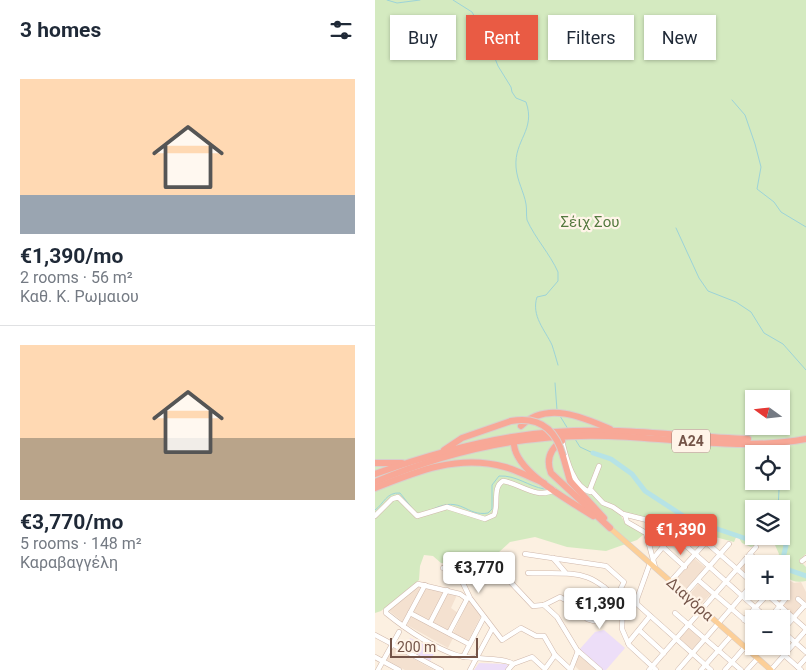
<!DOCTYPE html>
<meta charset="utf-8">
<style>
:root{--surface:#fff;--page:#f6f6f7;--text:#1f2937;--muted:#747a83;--line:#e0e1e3;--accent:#e95b44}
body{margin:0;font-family:Roboto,sans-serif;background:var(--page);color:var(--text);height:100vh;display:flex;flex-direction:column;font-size:19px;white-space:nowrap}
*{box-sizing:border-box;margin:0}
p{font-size:16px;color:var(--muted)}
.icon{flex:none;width:28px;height:28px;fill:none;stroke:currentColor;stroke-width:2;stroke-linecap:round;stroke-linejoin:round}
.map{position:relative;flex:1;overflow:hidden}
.panel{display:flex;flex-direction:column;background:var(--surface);width:375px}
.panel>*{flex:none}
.guide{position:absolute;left:15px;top:15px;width:340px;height:45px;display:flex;gap:10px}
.needle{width:32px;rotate:285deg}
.tools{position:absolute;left:370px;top:390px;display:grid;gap:10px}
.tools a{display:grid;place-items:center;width:45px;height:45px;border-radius:0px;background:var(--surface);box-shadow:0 1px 4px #0004;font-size:25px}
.scale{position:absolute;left:15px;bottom:12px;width:88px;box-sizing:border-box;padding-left:5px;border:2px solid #745448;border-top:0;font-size:14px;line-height:18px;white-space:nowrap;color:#745448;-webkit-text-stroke:4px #fff4e8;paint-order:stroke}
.price{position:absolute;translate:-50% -42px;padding:0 11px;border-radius:5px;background:#fff;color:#222;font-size:16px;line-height:32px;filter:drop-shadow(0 1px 2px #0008)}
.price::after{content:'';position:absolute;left:50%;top:30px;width:15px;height:11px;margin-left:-8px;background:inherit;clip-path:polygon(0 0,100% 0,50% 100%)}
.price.current{background:var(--accent);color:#fff}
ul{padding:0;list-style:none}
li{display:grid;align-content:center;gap:10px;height:265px;padding:0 20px}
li+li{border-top:1px solid var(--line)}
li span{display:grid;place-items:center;height:155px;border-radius:0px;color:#555}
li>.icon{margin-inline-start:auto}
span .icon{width:90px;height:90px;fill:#fffc;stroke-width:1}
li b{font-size:21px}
h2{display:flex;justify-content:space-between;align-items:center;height:60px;padding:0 20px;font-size:21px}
.chip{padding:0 18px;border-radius:0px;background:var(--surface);box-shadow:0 1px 4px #0004;font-size:18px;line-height:45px}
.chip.current{background:var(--accent);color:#fff}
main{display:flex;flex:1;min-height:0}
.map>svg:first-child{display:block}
.residential{fill:#f4e1d0}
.education{fill:#eddef8}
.green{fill:#d4eac0;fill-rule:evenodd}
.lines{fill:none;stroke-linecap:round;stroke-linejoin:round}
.stream{stroke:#9cd3d8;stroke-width:1}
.river{stroke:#b6e3e6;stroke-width:5}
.minor-casing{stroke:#d0b8ab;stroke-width:5.5}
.major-casing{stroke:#d8cfcc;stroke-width:6}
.highway-casing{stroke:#d8cfcc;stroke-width:8}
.minor{stroke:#fff;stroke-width:4.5}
.major{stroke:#fccf98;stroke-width:5}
.highway{stroke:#f8a897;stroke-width:6}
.highway-bridge-casing{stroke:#d8cfcc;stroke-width:8;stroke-linecap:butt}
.highway-bridge{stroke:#f8a897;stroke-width:6}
.labels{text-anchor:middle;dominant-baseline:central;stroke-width:4.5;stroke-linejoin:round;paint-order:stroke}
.shield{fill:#fff4e8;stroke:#9e8478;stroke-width:1}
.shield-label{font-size:14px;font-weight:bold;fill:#745448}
.park-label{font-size:15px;fill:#557a40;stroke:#fff4e8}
.street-label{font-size:15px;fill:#745448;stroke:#fff4e8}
</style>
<main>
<section class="panel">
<h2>3 homes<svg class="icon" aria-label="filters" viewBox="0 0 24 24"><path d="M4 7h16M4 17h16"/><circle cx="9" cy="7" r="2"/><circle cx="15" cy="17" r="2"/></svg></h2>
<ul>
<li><span style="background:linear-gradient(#ffd9b3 75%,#9aa5b1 0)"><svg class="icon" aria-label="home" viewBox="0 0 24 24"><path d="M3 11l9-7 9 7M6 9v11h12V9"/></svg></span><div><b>€1,390/mo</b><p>2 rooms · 56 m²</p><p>Καθ. Κ. Ρωμαιου</p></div></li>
<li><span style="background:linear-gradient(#ffd9b3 60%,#b9a48a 0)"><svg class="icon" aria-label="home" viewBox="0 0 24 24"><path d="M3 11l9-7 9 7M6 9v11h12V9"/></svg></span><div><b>€3,770/mo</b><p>5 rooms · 148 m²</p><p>Καραβαγγέλη</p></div></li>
</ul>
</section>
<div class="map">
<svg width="431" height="670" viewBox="0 0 431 670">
<rect width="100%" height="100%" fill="#fcf0e1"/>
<g class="residential">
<path d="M 376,556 L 384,564 L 379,564 L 379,581 L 365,568 Z"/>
<path d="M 319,558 L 331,568 L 312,589 L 301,579 Z"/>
<path d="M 412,579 L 419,583 L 426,582 L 431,592 L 431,601 L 417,616 L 389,591 L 406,591 L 406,584 Z"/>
<path d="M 325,582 L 337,593 L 326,604 L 315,594 Z"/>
<path d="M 40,586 L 48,586 L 28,622 L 13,610 Z"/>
<path d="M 51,586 L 69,591 L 55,620 L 38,612 Z"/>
<path d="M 73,592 L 82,595 L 76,608 L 83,613 L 73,630 L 58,622 Z"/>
<path d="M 94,600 L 106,616 L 93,641 L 78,633 Z"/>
<path d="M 36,616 L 78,638 L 73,648 L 32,625 Z"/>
<path d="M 315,627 L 328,637 L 317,650 L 304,639 Z"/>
<path d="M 17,647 L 59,670 L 30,670 L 10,659 Z"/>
<path d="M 204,653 L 223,670 L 204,670 L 200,666 Z"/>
</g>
<g class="education">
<path d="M 229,630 L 250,648 L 231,670 L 226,670 L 204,650 L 220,632 Z"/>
<path d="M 35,638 L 61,650 L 55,661 L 30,648 Z"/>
<path d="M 104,663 L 131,664 L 134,666 L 131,670 L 99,670 Z"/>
</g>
<path class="green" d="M 0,0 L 431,0 L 431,554 L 424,560 L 431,567 L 431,581 C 417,584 408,578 406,564 L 401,562 L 404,554 L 400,545 L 388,542 L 376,547 L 367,543 L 362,535 L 359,542 L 314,530 L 297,529 L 252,513 L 241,507 L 250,523 L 269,534 L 262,540 L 231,551 L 192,547 L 160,537 L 135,542 L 123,553 L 88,563 L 66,563 L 58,556 L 49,555 L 45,566 L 44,580 L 6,611 L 0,613 ZM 379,399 L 406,399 L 406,426 L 379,426 ZM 379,454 L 406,454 L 406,481 L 379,481 ZM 379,509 L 406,509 L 406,536 L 379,536 Z"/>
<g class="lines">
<g class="stream">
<path d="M 12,0 L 22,3 L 45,0"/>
<path d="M 78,0 L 97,12 L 113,41 L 123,66 L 136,87 L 137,92 L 141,98 L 151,102 C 161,130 139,140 141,167 C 142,181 149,192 151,204 C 152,209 151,215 152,220 C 160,238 175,254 183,272 L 183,281 L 171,295 L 162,297 C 156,316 170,330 177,345 C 179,351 181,358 183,365"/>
<path d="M 357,100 L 370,115 L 380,144 L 386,167 L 382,189 L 399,202 L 406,212 L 431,227"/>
<path d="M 301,228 L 324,278 L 333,291 L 361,302 L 376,312 L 389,333 L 408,344 L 431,370"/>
<path d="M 180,383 L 182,410"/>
<path d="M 185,416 L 193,429"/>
<path d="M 200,439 L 205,447 L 218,453"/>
<path d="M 403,487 L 404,481"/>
<path d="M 58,509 C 87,495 91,517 113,513 L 117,509 L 117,485 L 124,476 C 141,475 153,486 169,489"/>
<path d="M 403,509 L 404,490"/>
<path d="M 0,510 C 9,504 11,492 25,493 L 37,508"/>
</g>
<g class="river">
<path d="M 218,453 L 236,459 L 257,474 L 270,491 L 313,519 L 372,539 L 388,538 L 390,536"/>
<path d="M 406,534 L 411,546 L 407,562 L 414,570 L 431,576"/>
</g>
<g class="minor-casing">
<g id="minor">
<path d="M 187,441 C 191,457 198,488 216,492"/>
<path d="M 224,466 L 215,489 L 228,503 L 238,507 L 248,514 L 280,522 L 304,536 L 332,543 L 379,584"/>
<path d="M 250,515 L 252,522 L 271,533 L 280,567"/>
<path d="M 0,516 L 17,499 L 23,497 L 42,516 L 72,507 L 110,519 L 119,515 C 124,505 117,487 128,481 C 144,483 162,500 179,490"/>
<path d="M 299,535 L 393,619"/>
<path d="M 288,547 L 310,567"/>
<path d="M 381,547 L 375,554 L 385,564"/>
<path d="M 150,554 L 231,566 L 249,582 L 241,598"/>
<path d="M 178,558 L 190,572"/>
<path d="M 278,559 L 299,533"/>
<path d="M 427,561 L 431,558"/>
<path d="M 275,563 L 262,599 L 262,604 L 336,670"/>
<path d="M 68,568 L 86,579 L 95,598 L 127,640 L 146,628 L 161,636 L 169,636 L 180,655 L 196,670"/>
<path d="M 127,573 L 158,606 L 169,605 L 185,597 L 211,611"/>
<path d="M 153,573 C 199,575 214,566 248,606 L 247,629 L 254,645 L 281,670"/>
<path d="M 323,580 L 379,628"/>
<path d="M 296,581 L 330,543"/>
<path d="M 388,591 L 431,629"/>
<path d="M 310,594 L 354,544"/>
<path d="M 423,599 L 431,606"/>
<path d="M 169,605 L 182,617 L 202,650 L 225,670"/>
<path d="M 248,606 L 253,597"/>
<path d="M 211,611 L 212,619 L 219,621 L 233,614 L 241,612 L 246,604"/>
<path d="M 211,611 L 229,587"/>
<path d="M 35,613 L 94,644"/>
<path d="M 300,613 L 366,670"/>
<path d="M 394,619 L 412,597"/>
<path d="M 369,620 L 392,595"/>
<path d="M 55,623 L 72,590"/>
<path d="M 28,626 L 50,585"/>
<path d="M 264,630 L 289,653"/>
<path d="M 406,630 L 431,652"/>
<path d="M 406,632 L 430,605"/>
<path d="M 74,633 L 92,599 L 85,594 L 43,584 L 11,610 L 11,613 C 32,630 55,646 81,655 C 95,660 129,657 138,664"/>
<path d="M 0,635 L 66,670"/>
<path d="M 253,643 L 275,616"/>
<path d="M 399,646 L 426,670"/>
<path d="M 0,657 L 24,670"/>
<path d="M 88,657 L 109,617"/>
<path d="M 423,667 L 431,658"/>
<path d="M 196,669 L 203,651"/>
<path d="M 3,670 L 24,632"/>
<path d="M 95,670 L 117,629"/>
<path d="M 133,670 L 138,664 L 157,657 L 170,669 L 180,655"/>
<path d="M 274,670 L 375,554"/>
<path d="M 303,670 L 379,582"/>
<path d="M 326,670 L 356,636"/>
<path d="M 350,670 L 370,647"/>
<path d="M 372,670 L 382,659"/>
<path d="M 396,670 L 431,630"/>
</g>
</g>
<g class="major-casing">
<path id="major" d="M 235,528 L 396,670"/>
</g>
<g class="highway-casing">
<g id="highway">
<path d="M 146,426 C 171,401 208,417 235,429"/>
<path d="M 187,441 C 175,449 171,460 176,473 L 235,528"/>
<path d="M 139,445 C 142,473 195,501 218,516"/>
<path d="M 69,450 L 87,438 L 136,421"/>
<path d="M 188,456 L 195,481 L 229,518"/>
<path d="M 0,463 L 27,463"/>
<path d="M 0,474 C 58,453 118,436 180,432 C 244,427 309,437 373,439"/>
<path d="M 0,482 C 73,451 154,433 234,436 C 299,438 366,451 431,439"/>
<path d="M 0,488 C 42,471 84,454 130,467 C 144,471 156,478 169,483"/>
</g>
</g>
<use href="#minor" class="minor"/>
<use href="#major" class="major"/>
<use href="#highway" class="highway"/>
<g class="highway-bridge-casing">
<path id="highway-bridge" d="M 136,421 C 165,416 181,430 188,456"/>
</g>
<use href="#highway-bridge" class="highway-bridge"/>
</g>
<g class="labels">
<rect class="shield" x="297" y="429.5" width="38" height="23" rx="4"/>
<g class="shield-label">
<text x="316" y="441">Α24</text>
</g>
<g class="park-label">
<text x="215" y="222">Σέιχ Σου</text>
</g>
<g class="street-label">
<text transform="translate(315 599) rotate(42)">Διαγόρα</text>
</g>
</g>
</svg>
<div class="tools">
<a><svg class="needle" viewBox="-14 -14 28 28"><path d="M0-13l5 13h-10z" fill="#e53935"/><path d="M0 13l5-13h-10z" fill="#747a83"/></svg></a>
<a><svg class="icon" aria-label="locate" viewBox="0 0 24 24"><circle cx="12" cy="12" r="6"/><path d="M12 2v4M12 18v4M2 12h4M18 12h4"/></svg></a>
<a><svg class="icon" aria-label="layers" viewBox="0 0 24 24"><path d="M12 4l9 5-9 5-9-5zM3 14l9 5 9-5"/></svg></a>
<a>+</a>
<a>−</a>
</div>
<div class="scale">200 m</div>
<b class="price current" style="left:306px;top:556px">€1,390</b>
<b class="price" style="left:104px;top:594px">€3,770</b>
<b class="price" style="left:225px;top:630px">€1,390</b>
<div class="guide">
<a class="chip">Buy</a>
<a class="chip current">Rent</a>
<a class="chip">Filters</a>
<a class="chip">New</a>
</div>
</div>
</main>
